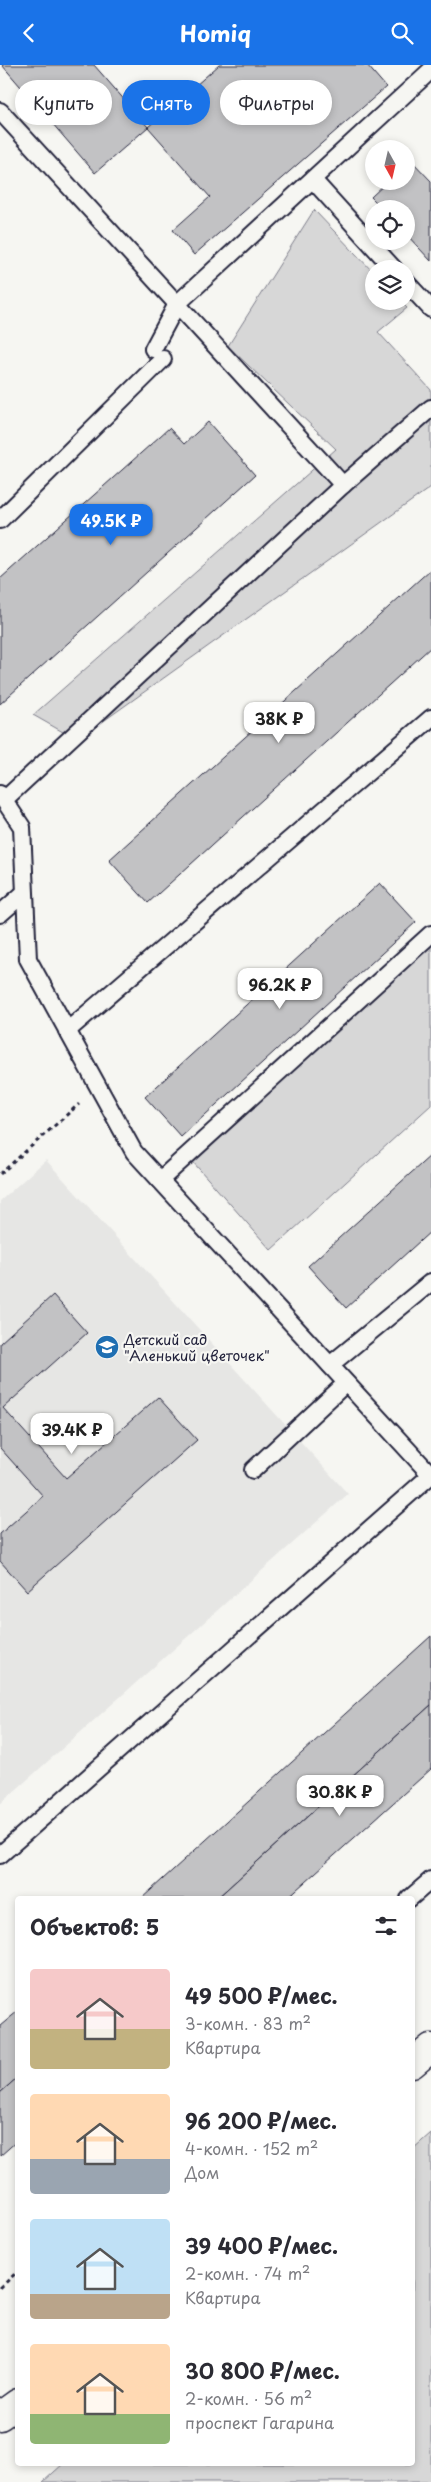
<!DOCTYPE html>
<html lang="ru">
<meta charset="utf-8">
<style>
:root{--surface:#fff;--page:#f7f7f7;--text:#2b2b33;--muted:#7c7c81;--accent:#1a73e8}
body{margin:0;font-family:"Playpen Sans",sans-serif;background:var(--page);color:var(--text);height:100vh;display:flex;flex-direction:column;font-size:19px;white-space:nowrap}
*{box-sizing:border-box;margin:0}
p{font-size:16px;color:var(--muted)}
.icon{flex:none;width:28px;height:28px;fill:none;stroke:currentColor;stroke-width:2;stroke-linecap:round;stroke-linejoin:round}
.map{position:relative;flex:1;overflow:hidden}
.drawer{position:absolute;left:15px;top:1831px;width:400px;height:570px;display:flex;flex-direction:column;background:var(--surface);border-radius:5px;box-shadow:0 2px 8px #0003}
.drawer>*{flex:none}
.top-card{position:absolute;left:15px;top:15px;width:401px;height:45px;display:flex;gap:10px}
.needle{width:32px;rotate:172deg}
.controls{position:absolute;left:365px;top:75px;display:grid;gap:10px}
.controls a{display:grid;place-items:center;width:50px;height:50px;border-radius:50%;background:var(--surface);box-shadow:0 2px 8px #0003;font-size:25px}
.price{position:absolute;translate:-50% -42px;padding:0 11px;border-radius:10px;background:#fff;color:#222;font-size:16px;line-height:32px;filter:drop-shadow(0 1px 2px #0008)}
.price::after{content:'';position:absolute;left:50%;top:30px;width:15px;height:11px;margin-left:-8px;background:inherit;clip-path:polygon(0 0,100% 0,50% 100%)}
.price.selected{background:var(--accent);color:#fff}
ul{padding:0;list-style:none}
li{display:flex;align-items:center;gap:15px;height:125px;padding:0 15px}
li span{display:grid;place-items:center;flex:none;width:140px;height:100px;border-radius:5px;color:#555}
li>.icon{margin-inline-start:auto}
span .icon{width:60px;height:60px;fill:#fffc;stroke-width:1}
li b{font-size:21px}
h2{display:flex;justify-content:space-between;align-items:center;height:60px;padding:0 15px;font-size:21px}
.pill{padding:0 18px;border-radius:22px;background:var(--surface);box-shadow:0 2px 8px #0003;font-size:18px;line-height:45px}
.pill.selected{background:var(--accent);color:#fff}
header{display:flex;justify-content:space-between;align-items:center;height:65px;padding:0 15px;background:var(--accent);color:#fff;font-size:22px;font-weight:700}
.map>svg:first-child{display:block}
.built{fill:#e6e6e4}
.green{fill:#d7d7d7;stroke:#7c7c89}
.building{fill:#c2c2c4;stroke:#22223b}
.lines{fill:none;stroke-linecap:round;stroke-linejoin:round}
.service-casing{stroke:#22223b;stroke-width:20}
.primary-casing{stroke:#22223b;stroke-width:31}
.path{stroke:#22223b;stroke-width:3;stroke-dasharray:4 4;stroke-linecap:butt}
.service{stroke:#f6f6f2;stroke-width:16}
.primary{stroke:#f6f6f2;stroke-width:28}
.labels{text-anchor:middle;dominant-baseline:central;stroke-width:4.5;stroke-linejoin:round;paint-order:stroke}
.poi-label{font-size:14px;fill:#22223b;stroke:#f6f6f2;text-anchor:start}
</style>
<header><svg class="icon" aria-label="back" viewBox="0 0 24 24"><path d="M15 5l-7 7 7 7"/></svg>Homiq<svg class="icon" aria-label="search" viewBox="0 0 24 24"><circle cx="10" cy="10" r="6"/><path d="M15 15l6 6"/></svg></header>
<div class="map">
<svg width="431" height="2417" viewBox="0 0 431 2417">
<rect width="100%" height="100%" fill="#f6f6f2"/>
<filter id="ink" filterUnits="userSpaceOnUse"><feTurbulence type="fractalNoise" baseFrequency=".02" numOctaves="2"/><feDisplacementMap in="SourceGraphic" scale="10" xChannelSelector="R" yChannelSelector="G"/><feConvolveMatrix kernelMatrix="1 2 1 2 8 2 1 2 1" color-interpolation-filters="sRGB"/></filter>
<g filter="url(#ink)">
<path class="built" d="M 46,1095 L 348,1429 L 0,1739 L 0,1136 Z"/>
<g class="green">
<path d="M 314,145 L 374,208 L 374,236 L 400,236 L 407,243 L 378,267 L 431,325 L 431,422 L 77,675 L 33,650 L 336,384 L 228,281 Z"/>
<path d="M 431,871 L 431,1040 L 271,1185 L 192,1096 Z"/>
<path d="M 431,2068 L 431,2417 L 43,2417 L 63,2399 L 412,2399 L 413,2084 Z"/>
</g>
<g class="building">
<path d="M 2,0 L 94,0 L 148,62 L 95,108 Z"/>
<path d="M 219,0 L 367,0 L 386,22 L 194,190 L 173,165 L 210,132 L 148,62 Z"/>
<path d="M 411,95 L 431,116 L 431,196 L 406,169 L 406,144 L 383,144 L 371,132 L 388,116 L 406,116 L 406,100 Z"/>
<path d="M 208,357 L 255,410 L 0,639 L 0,514 L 169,363 L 184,379 Z"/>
<path d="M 431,504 L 431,582 L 148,838 L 109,795 Z"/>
<path d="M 380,818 L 416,857 L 181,1072 L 145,1032 Z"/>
<path d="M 431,1090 L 431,1166 L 346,1243 L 308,1201 Z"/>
<path d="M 53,1230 L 87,1268 L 3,1343 L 66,1413 L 158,1332 L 197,1375 L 27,1526 L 0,1496 L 0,1469 L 43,1431 L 0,1383 L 0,1278 Z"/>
<path d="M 431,1571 L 431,1640 L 216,1834 L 141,1834 Z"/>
<path d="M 431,1640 L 431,1704 L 286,1834 L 216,1834 Z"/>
<path d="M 18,1946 L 18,2012 L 0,2028 L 0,1961 Z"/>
<path d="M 18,2012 L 18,2075 L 0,2091 L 0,2028 Z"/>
</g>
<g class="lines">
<g class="service-casing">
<g id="service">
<path d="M 0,46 L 343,420"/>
<path d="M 313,115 L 394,204"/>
<path d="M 406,217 L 431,244"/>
<path d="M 153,284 L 177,239 L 431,5"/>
<path d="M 0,455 L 163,294"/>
<path d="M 0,729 L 22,762 L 28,894 L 134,1087 L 431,1410"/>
<path d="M 4,735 L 343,420 L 431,343"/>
<path d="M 0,849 L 24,828"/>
<path d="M 67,966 L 431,653"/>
<path d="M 160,1115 L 431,869"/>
<path d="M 330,1300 L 431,1217"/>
<path d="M 253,1405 L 346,1318"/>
<path d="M 0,1790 L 431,1410"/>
<path d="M 409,1834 L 431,1815"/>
</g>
</g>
<g class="primary-casing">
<g id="primary">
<path d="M 412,1999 L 431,1983"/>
<path d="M 0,2351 L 18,2338"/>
</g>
</g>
<g class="path">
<path d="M 0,1109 L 79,1039"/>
<path d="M 0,2223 L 18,2206"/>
</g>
<use href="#service" class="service"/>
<use href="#primary" class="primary"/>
</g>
</g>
<defs>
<g id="school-disc" transform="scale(1.25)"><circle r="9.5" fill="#1f6fb2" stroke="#f6f6f2"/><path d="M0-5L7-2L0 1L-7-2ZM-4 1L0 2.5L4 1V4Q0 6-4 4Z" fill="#fff"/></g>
</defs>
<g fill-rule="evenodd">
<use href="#school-disc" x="107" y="1282"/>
</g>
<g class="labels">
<g class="poi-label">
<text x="124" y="1274">Детский сад<tspan x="124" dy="16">"Аленький цветочек"</tspan></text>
</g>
</g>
</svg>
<div class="controls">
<a><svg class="needle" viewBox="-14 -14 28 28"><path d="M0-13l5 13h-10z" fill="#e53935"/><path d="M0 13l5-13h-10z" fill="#7c7c81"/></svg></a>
<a><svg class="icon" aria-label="locate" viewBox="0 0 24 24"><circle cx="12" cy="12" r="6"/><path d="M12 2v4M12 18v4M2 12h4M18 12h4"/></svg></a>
<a><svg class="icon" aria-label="layers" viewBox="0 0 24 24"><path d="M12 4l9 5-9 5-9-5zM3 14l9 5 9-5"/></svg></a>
</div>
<b class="price selected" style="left:111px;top:481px">49.5K ₽</b>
<b class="price" style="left:279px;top:679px">38K ₽</b>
<b class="price" style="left:280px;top:945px">96.2K ₽</b>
<b class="price" style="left:72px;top:1390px">39.4K ₽</b>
<b class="price" style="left:340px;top:1752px">30.8K ₽</b>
<div class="top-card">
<a class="pill">Купить</a>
<a class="pill selected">Снять</a>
<a class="pill">Фильтры</a>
</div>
<section class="drawer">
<h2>Объектов: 5<svg class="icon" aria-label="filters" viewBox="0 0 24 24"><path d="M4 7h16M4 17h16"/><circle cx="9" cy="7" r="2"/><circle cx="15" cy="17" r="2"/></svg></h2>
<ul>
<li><span style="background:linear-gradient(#f6c9c9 60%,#c2b280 0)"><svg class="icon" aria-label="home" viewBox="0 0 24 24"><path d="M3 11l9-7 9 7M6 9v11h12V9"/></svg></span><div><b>49 500 ₽/мес.</b><p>3-комн. · 83 m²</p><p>Квартира</p></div></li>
<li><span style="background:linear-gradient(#ffd9b3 65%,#9aa5b1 0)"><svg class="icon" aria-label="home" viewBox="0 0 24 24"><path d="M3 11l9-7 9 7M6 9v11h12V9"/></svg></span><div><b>96 200 ₽/мес.</b><p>4-комн. · 152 m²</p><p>Дом</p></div></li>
<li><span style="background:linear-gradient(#bfe0f5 75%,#b9a48a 0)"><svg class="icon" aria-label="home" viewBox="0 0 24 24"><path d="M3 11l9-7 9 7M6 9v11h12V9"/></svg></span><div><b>39 400 ₽/мес.</b><p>2-комн. · 74 m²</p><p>Квартира</p></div></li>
<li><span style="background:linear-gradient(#ffd9b3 70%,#8fb573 0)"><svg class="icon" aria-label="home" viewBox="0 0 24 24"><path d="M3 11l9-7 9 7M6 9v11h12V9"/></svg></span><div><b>30 800 ₽/мес.</b><p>2-комн. · 56 m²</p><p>проспект Гагарина</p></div></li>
</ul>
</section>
</div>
